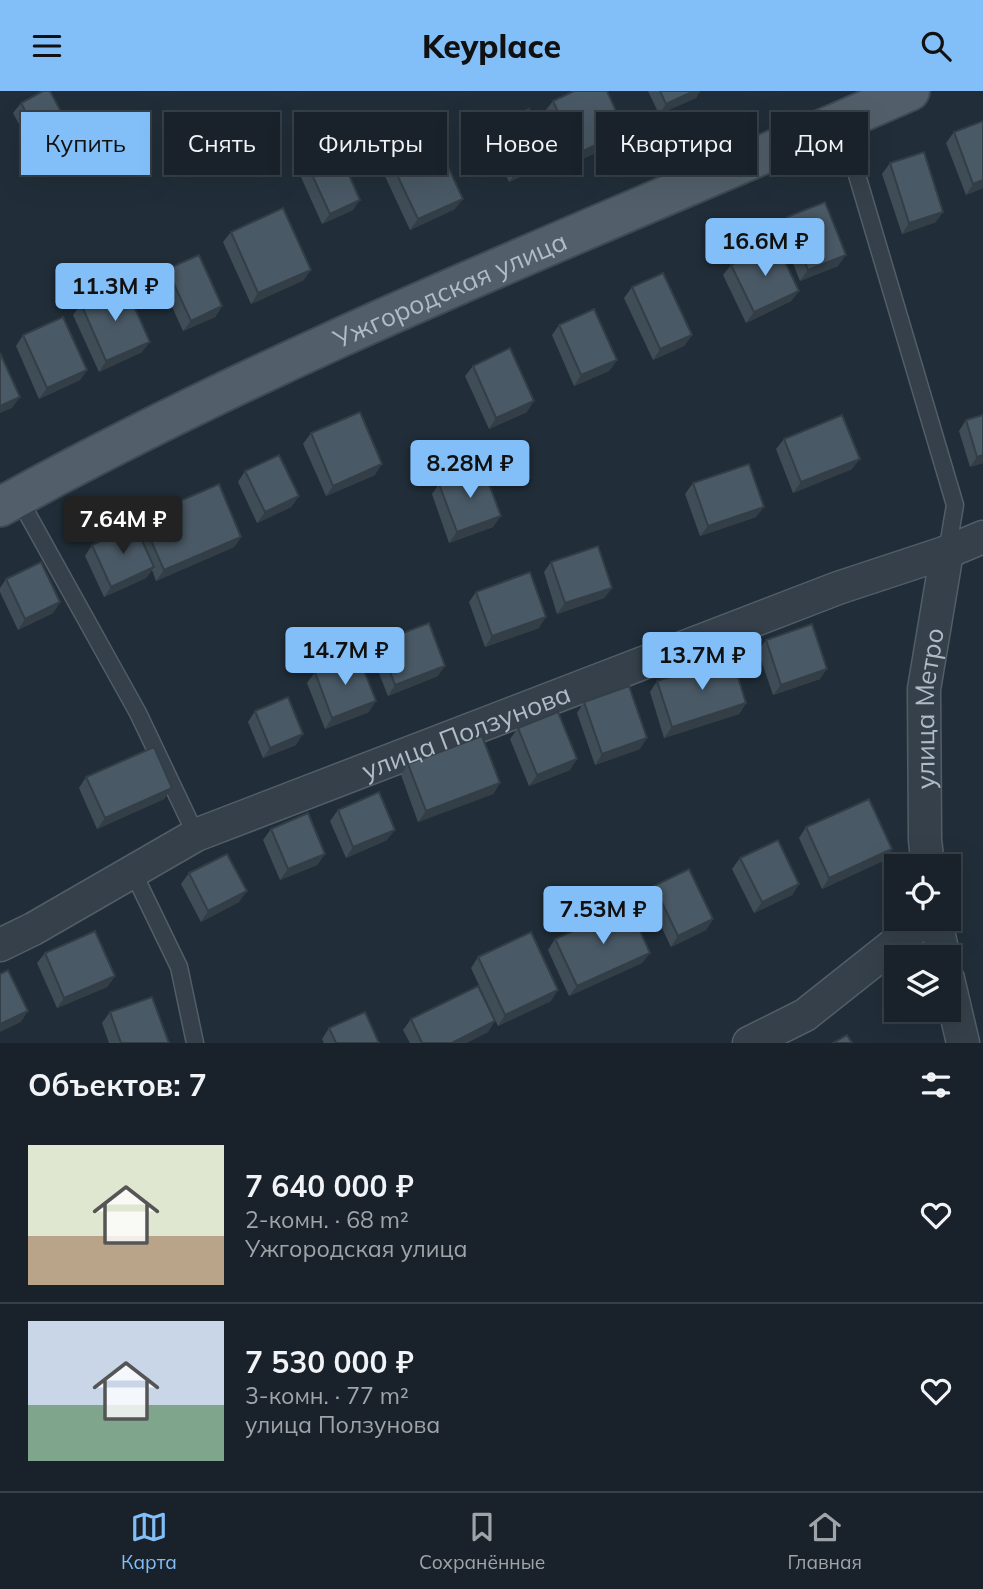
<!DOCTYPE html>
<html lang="ru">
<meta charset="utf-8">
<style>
:root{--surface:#19222b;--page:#222a33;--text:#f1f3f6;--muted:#9fa4a9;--line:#373f47;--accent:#82bff8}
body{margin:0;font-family:Mulish,sans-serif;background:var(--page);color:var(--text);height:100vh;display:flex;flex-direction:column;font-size:26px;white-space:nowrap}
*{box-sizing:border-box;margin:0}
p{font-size:23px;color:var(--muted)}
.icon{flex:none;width:38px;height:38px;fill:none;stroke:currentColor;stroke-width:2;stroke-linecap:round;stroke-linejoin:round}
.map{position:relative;height:952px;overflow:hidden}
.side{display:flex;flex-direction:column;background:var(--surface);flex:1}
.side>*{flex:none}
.top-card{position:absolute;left:21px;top:21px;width:942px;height:63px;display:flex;gap:14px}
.fabs{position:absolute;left:884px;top:763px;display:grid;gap:14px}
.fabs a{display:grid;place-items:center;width:77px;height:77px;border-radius:0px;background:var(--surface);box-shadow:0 7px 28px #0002,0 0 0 2px var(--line);font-size:35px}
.price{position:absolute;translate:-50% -60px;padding:0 16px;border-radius:7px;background:var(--accent);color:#111;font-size:23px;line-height:46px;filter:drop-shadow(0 2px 4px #0008)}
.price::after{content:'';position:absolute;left:50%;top:42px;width:21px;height:16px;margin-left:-10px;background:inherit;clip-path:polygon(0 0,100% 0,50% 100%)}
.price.selected{background:#222;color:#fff}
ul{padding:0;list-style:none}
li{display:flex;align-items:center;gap:21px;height:175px;padding:0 28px}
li+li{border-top:2px solid var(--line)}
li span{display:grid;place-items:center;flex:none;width:196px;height:140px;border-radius:0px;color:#555}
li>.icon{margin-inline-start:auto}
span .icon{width:84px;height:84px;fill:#fffc;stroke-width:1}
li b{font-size:30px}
h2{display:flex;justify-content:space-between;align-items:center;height:84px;padding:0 28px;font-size:30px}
.pill{padding:0 24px;border-radius:0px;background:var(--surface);box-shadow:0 7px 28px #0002,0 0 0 2px var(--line);font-size:24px;line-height:63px}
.pill.selected{background:var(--accent);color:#111}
header{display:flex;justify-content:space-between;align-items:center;height:91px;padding:0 28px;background:var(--accent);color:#111;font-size:32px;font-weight:800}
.menu{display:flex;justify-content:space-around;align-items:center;height:98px;border-top:2px solid var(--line);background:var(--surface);font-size:19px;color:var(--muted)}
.menu a{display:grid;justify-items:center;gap:4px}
.menu .selected{color:var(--accent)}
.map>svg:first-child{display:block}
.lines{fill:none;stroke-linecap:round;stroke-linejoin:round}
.service-casing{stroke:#525e67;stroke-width:19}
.minor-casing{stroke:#525e67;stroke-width:35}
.primary-casing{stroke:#3e4953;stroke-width:42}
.service{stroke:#35404a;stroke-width:16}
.minor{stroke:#35404a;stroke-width:32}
.primary{stroke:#525f6a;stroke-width:38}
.wall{fill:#3f4d57}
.shaded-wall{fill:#333e47}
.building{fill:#495965;stroke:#333e47;stroke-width:2}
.labels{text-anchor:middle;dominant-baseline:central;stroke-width:6;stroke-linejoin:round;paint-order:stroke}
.street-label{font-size:26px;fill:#afbbc6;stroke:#1a252e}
</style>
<header><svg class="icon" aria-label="menu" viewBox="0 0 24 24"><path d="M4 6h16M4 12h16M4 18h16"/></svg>Keyplace<svg class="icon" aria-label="search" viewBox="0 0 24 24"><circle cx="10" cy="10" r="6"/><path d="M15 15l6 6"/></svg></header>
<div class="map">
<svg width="983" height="952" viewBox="0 0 983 952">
<rect width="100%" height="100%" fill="#212e39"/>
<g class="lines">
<g class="service-casing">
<g id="service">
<path d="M 841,30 L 955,414 L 947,461"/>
<path d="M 18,406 L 138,622 L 196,744"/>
<path d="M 133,781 L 179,876 L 195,952"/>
</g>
</g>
<g class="minor-casing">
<g id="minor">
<path id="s1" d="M 928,775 L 925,749 L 924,598 L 947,461"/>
<path d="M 935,828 L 944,866"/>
<path id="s2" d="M 0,854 L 33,838 L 196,744 L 838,497 L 947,461 L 983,446"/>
<path d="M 948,888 L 963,952"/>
<path d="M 749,952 L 805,924 L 926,828"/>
</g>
</g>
<g class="primary-casing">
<g id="primary">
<path id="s3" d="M 0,416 C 292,254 605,134 910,0"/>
</g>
</g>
<use href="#service" class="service"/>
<use href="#minor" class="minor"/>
<use href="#primary" class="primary"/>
</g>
<g class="wall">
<path d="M 648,0 L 700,0 L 696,7 L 659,23 Z"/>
<path d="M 553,10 L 618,51 L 570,74 L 545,20 Z"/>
<path d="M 21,12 L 66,54 L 38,69 L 13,22 Z"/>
<path d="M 496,33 L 542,76 L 509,91 L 488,44 Z"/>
<path d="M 954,41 L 983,97 L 966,104 L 946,52 Z"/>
<path d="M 391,71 L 455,118 L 410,139 L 383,81 Z"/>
<path d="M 890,72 L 936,131 L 902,143 L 882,83 Z"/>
<path d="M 308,75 L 353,119 L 322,133 L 301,86 Z"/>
<path d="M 787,126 L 838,175 L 800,190 L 779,137 Z"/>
<path d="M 231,141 L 304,189 L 251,213 L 223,151 Z"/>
<path d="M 731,174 L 799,200 L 791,210 L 746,232 L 723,184 Z"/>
<path d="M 167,178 L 222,215 L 215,226 L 183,240 L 160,189 Z"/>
<path d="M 632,196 L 692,244 L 684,255 L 653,269 L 624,207 Z"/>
<path d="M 81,213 L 142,261 L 99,281 L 73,224 Z"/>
<path d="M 559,234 L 617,269 L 609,280 L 574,295 L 552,244 Z"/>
<path d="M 23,244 L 87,279 L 80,289 L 39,308 L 16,255 Z"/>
<path d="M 473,275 L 527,321 L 489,338 L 465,285 Z"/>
<path d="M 966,329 L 983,372 L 970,376 L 959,340 Z"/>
<path d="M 311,342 L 375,384 L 326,405 L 303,353 Z"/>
<path d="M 784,348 L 852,378 L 793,402 L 776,358 Z"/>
<path d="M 245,380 L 299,405 L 291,416 L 257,432 L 238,391 Z"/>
<path d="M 693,392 L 756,426 L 700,445 L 685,403 Z"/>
<path d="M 439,393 L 493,436 L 449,452 L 432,403 Z"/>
<path d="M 141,427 L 241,446 L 234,456 L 156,490 L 152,479 L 146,487 L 104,506 L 85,465 L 92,454 L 135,435 Z"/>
<path d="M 551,471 L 612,497 L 604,507 L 557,523 L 544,481 Z"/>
<path d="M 6,488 L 60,511 L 53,522 L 18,539 L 0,501 L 0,497 Z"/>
<path d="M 476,501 L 539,537 L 485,556 L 469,511 Z"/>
<path d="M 766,549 L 820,588 L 773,604 L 758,560 Z"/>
<path d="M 379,551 L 438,585 L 388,605 L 371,562 Z"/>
<path d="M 315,581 L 369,621 L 325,638 L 307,592 Z"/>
<path d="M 657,590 L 746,612 L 739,623 L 664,647 L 650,601 Z"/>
<path d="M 584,611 L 640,658 L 595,674 L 577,622 Z"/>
<path d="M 255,620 L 296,654 L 263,667 L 248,631 Z"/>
<path d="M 518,637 L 570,679 L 529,695 L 510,648 Z"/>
<path d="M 408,673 L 500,692 L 493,703 L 418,731 L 401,684 Z"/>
<path d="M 86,686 L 172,697 L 164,708 L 97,738 L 79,697 Z"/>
<path d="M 338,719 L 387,749 L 346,767 L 330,730 Z"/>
<path d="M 806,736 L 892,758 L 885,769 L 822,798 L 799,747 Z"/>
<path d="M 271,738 L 325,763 L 317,774 L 280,789 L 263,749 Z"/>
<path d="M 740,767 L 799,793 L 792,804 L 754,822 L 732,778 Z"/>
<path d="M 189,782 L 239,811 L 201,831 L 181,793 Z"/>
<path d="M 654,795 L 713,828 L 706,839 L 671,856 L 647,806 Z"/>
<path d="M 555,848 L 650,862 L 642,872 L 569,905 L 548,859 Z"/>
<path d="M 45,862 L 115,885 L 107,896 L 57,917 L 37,872 Z"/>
<path d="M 478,866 L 551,910 L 498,935 L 471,877 Z"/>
<path d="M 110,921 L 169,952 L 109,952 L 102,932 Z"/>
<path d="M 411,928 L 488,941 L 466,952 L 410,952 L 403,939 Z"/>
<path d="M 329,937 L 379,952 L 324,952 L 322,948 Z"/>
</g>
<g class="shaded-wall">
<path d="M 694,0 L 700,0 L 696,7 L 659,23 L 666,13 Z"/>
<path d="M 625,40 L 618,51 L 570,74 L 577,63 Z"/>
<path d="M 73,43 L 66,54 L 38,69 L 45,58 Z"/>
<path d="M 550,66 L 542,76 L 509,91 L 517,80 Z"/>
<path d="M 983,89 L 983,97 L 966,104 L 973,93 Z"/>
<path d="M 463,108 L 455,118 L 410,139 L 418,128 Z"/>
<path d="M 360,109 L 353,119 L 322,133 L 330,123 Z"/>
<path d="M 943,121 L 936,131 L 902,143 L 909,132 Z"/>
<path d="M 846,164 L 838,175 L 800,190 L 808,179 Z"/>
<path d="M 311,179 L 304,189 L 251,213 L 258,202 Z"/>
<path d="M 799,200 L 791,210 L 746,232 L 754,221 Z"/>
<path d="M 222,215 L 215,226 L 183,240 L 191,230 Z"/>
<path d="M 692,244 L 684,255 L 653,269 L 660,258 Z"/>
<path d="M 150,251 L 142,261 L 99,281 L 106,270 Z"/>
<path d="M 617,269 L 609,280 L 574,295 L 581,284 Z"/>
<path d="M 87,279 L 80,289 L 39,308 L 47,297 Z"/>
<path d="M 20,306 L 12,317 L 0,322 L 0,315 Z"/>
<path d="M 534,310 L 527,321 L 489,338 L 496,327 Z"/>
<path d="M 983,364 L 983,372 L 970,376 L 977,366 Z"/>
<path d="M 860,368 L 852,378 L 793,402 L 801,391 Z"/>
<path d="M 382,373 L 375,384 L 326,405 L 333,395 Z"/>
<path d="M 299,405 L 291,416 L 257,432 L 265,421 Z"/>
<path d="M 764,416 L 756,426 L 700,445 L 708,435 Z"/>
<path d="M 501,425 L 493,436 L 449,452 L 457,441 Z"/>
<path d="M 241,446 L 234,456 L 156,490 L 164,479 Z"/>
<path d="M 154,476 L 146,487 L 104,506 L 111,496 Z"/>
<path d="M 612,497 L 604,507 L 557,523 L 565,512 Z"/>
<path d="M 60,511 L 53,522 L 18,539 L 25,528 Z"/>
<path d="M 546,526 L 539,537 L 485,556 L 492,545 Z"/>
<path d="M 445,575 L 438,585 L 388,605 L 395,594 Z"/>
<path d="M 827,578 L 820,588 L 773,604 L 781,594 Z"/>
<path d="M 376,610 L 369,621 L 325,638 L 332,627 Z"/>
<path d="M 746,612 L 739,623 L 664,647 L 672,636 Z"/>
<path d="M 303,643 L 296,654 L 263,667 L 270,657 Z"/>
<path d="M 647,647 L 640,658 L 595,674 L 602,663 Z"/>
<path d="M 577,668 L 570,679 L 529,695 L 537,684 Z"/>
<path d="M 500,692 L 493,703 L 418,731 L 426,720 Z"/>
<path d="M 172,697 L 164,708 L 97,738 L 105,727 Z"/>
<path d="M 395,739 L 387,749 L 346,767 L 353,756 Z"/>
<path d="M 892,758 L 885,769 L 822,798 L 829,787 Z"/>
<path d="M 325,763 L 317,774 L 280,789 L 288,778 Z"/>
<path d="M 799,793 L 792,804 L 754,822 L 762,811 Z"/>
<path d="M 247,800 L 239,811 L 201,831 L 208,820 Z"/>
<path d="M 713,828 L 706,839 L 671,856 L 678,845 Z"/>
<path d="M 650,862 L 642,872 L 569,905 L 577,895 Z"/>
<path d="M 115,885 L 107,896 L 57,917 L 64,907 Z"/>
<path d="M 558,899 L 551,910 L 498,935 L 505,924 Z"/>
<path d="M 28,920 L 21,931 L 0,941 L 0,933 Z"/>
<path d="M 495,930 L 488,941 L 466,952 L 452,952 Z"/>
</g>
<g class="building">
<path d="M 43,0 L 50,0 L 73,43 L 45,58 L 21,12 Z"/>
<path d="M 574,0 L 607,0 L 625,40 L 577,63 L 553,10 Z"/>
<path d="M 660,0 L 694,0 L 666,13 Z"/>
<path d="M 529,18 L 550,66 L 517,80 L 496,33 Z"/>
<path d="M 983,30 L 983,89 L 973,93 L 954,41 Z"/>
<path d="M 436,50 L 463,108 L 418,128 L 391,71 Z"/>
<path d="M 339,61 L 360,109 L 330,123 L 308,75 Z"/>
<path d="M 924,61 L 943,121 L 909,132 L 890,72 Z"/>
<path d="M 825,111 L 846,164 L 808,179 L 787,126 Z"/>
<path d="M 283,117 L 311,179 L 258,202 L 231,141 Z"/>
<path d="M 776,152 L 799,200 L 754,221 L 731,174 Z"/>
<path d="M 199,164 L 222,215 L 191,230 L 167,178 Z"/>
<path d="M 663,182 L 692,244 L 660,258 L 632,196 Z"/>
<path d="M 124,193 L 150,251 L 106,270 L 81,213 Z"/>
<path d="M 594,218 L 617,269 L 581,284 L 559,234 Z"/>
<path d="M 63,226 L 87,279 L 47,297 L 23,244 Z"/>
<path d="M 510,257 L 534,310 L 496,327 L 473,275 Z"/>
<path d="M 0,262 L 20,306 L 0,315 Z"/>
<path d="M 360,321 L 382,373 L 333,395 L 311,342 Z"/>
<path d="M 842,324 L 860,368 L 801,391 L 784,348 Z"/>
<path d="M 983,324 L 983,364 L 977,366 L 966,329 Z"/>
<path d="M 279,364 L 299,405 L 265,421 L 245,380 Z"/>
<path d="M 749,373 L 764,416 L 708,435 L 693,392 Z"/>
<path d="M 483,377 L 501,425 L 457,441 L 439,393 Z"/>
<path d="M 219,393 L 241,446 L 164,479 L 141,427 Z"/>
<path d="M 135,434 L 154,476 L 111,496 L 92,454 Z"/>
<path d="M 598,455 L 612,497 L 565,512 L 551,471 Z"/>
<path d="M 41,471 L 60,511 L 25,528 L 6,488 Z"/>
<path d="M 530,481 L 546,526 L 492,545 L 476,501 Z"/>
<path d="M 429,532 L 445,575 L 395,594 L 379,551 Z"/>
<path d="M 812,533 L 827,578 L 781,594 L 766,549 Z"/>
<path d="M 358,564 L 376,610 L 332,627 L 315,581 Z"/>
<path d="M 732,567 L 746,612 L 672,636 L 657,590 Z"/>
<path d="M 629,595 L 647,647 L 602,663 L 584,611 Z"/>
<path d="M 288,606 L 303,643 L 270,657 L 255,620 Z"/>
<path d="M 558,621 L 577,668 L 537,684 L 518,637 Z"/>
<path d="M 482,645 L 500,692 L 426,720 L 408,673 Z"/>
<path d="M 154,656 L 172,697 L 105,727 L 86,686 Z"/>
<path d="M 379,701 L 395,739 L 353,756 L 338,719 Z"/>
<path d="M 869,708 L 892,758 L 829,787 L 806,736 Z"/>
<path d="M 308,722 L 325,763 L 288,778 L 271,738 Z"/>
<path d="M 778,749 L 799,793 L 762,811 L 740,767 Z"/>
<path d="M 227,763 L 247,800 L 208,820 L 189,782 Z"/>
<path d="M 689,778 L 713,828 L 678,845 L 654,795 Z"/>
<path d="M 629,815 L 650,862 L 577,895 L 555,848 Z"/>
<path d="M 95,840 L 115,885 L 64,907 L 45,862 Z"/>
<path d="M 531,841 L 558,899 L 505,924 L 478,866 Z"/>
<path d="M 8,879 L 28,920 L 0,933 L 0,883 Z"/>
<path d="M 478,895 L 495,930 L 452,952 L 422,952 L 411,928 Z"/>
<path d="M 152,906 L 169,952 L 121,952 L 110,921 Z"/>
<path d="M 365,921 L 379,952 L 336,952 L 329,937 Z"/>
<path d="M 847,944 L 852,952 L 833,952 Z"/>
</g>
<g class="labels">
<g class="street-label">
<text stroke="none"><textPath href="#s3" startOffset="500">Ужгородская улица</textPath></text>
<text stroke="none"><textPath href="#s1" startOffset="158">улица Метро</textPath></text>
<text stroke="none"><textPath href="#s2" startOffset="514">улица Ползунова</textPath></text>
</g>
</g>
</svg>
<div class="fabs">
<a><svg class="icon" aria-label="locate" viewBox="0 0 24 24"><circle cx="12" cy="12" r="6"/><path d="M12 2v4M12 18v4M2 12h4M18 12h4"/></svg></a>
<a><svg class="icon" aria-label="layers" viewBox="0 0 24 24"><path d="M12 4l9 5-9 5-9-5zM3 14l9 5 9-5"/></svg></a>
</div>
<b class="price" style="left:765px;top:187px">16.6M ₽</b>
<b class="price" style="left:115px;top:232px">11.3M ₽</b>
<b class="price" style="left:470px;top:409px">8.28M ₽</b>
<b class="price selected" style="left:123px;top:465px">7.64M ₽</b>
<b class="price" style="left:345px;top:596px">14.7M ₽</b>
<b class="price" style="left:702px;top:601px">13.7M ₽</b>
<b class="price" style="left:603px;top:855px">7.53M ₽</b>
<div class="top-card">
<a class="pill selected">Купить</a>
<a class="pill">Снять</a>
<a class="pill">Фильтры</a>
<a class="pill">Новое</a>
<a class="pill">Квартира</a>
<a class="pill">Дом</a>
</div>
</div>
<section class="side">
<h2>Объектов: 7<svg class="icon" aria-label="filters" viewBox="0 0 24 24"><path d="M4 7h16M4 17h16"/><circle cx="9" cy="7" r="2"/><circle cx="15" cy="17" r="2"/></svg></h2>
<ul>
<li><span style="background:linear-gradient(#dfe7d0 65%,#b9a48a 0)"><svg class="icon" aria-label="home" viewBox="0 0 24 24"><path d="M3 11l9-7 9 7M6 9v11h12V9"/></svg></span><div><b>7 640 000 ₽</b><p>2-комн. · 68 m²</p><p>Ужгородская улица</p></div><svg class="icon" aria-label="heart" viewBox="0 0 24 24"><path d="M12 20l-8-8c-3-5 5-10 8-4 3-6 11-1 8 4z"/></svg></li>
<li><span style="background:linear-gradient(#c9d6e8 60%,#7fa58c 0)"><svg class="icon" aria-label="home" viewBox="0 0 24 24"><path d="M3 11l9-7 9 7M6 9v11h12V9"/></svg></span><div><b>7 530 000 ₽</b><p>3-комн. · 77 m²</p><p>улица Ползунова</p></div><svg class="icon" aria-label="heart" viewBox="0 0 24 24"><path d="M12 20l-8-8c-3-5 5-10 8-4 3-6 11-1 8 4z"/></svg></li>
</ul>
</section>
<nav class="menu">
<a class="selected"><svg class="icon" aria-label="map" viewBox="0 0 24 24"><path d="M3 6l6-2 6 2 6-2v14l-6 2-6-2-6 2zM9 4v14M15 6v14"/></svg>Карта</a>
<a><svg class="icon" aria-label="saved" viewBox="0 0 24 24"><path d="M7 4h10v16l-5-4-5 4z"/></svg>Сохранённые</a>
<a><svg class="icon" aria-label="home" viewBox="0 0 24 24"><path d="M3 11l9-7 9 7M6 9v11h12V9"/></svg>Главная</a>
</nav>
